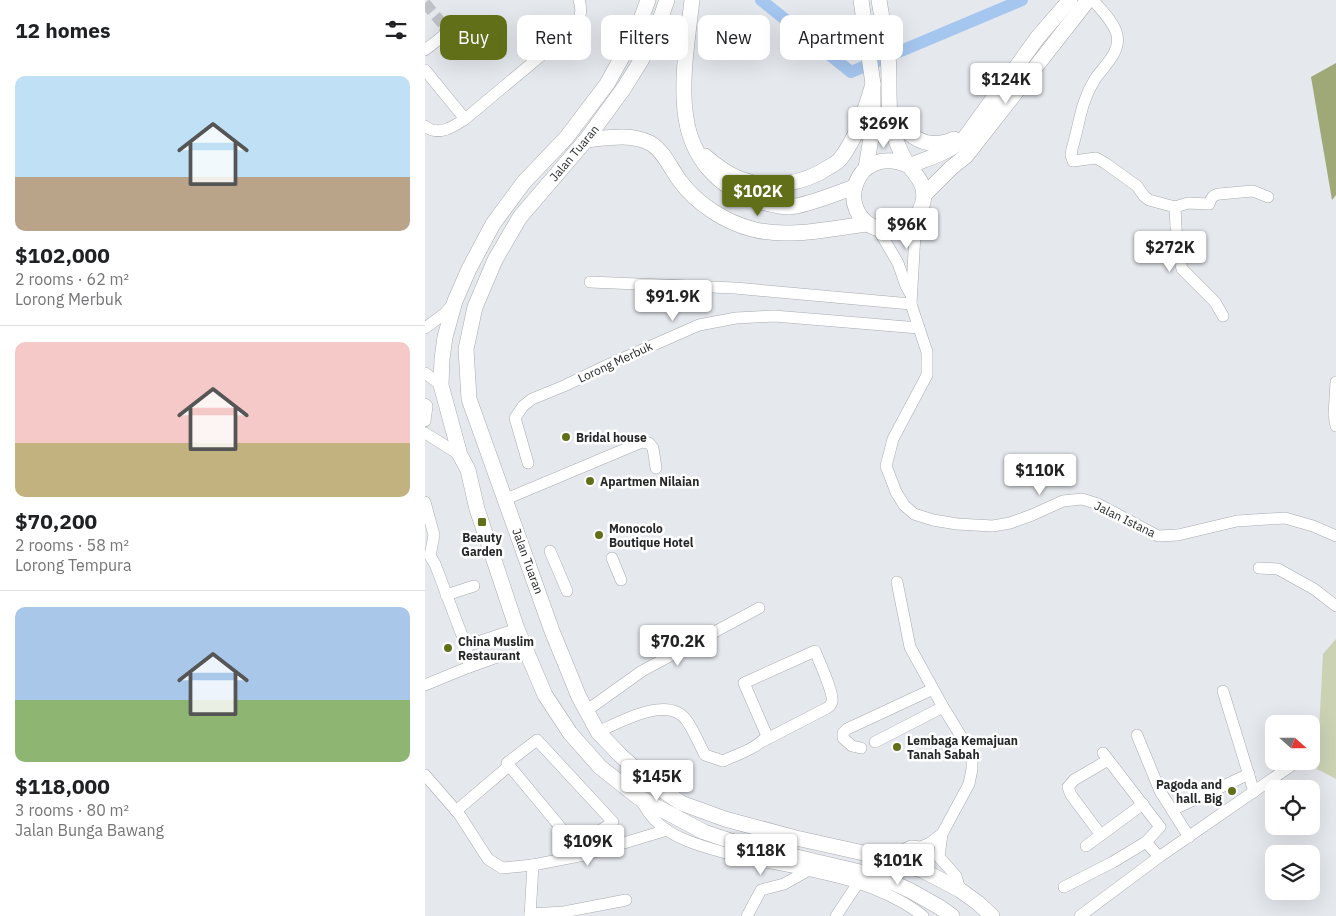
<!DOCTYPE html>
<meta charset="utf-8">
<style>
:root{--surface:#fff;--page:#f6f6f6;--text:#202124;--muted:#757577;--line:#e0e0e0;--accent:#626f19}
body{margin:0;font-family:"IBM Plex Sans",sans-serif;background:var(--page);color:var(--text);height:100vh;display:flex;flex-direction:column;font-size:19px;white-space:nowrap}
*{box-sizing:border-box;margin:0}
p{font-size:16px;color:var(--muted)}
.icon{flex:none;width:28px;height:28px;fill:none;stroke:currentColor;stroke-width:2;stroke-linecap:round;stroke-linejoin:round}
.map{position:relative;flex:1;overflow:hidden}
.drawer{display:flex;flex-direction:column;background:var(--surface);width:425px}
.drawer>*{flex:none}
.hud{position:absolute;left:15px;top:15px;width:475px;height:45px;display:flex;gap:10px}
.needle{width:32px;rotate:111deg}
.fabs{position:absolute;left:840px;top:715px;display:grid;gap:10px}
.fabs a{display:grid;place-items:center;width:55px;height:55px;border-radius:10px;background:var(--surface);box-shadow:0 5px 20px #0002;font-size:25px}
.price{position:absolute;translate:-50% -42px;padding:0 11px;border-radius:5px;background:#fff;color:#222;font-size:16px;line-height:32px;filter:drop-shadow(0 1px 2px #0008)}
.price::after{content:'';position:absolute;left:50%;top:30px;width:15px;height:11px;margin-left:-8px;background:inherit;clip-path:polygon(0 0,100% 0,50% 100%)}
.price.active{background:var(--accent);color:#fff}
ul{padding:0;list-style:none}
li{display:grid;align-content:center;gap:10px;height:265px;padding:0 15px}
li+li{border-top:1px solid var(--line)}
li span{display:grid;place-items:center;height:155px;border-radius:10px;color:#555}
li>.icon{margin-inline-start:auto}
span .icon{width:90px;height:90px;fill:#fffc;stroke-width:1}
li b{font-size:21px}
h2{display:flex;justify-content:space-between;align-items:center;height:60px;padding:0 15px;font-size:21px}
.pill{padding:0 18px;border-radius:10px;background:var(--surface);box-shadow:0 5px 20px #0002;font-size:18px;line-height:45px}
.pill.active{background:var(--accent);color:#fff}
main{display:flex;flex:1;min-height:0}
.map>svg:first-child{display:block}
.green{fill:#cbd2b4}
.forest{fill:#9fa978}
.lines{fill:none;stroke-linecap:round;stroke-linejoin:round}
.canal{stroke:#a5c6ef;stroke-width:12}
.minor-tunnel{stroke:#bfc1c6;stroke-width:11;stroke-dasharray:11 5.5;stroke-linecap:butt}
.minor-casing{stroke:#a7abaf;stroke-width:12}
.major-casing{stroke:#a7abaf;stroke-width:16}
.minor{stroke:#fff;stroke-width:11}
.major{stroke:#fff;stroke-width:15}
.poi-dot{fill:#626f19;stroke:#fff;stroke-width:2}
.labels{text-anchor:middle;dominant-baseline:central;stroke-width:5;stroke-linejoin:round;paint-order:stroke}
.street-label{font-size:12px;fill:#262728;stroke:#fff}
.poi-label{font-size:12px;font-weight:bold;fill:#262728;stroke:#fff;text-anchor:start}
</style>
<main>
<section class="drawer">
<h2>12 homes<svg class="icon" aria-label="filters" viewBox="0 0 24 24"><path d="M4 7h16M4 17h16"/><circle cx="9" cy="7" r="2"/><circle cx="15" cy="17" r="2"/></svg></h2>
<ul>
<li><span style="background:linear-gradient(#bfe0f5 65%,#b9a48a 0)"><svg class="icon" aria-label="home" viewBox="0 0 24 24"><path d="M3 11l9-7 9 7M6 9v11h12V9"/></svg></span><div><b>$102,000</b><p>2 rooms · 62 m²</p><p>Lorong Merbuk</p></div></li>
<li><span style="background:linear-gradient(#f6c9c9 65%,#c2b280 0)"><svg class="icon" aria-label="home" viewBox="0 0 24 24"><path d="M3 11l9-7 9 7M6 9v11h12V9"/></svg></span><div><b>$70,200</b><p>2 rooms · 58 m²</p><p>Lorong Tempura</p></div></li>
<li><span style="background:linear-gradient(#a9c7e8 60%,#8fb573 0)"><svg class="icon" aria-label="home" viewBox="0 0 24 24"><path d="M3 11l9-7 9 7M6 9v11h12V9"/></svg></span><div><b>$118,000</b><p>3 rooms · 80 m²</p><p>Jalan Bunga Bawang</p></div></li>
</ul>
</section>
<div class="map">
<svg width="911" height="916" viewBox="0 0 911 916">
<rect width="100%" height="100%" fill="#e5e8ed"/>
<path class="green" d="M 911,639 L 911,779 L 892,769 L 898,654 Z"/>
<path class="forest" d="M 911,63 L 911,195 L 907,200 L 886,77 Z"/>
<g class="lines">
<path class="canal" d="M 336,0 L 426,72 L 597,0"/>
<path class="minor-tunnel" d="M 0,3 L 21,28"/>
<g class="minor-casing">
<g id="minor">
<path d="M 668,0 C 676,10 689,22 692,35 C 696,52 679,66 670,79 C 655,103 655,123 647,149 L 646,155 L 648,161 L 671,158 L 680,163 L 712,186 L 719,196 L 724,200 L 750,207 L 763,203 L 784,204 C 786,198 788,195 794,194 L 828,191 L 843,197"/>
<path d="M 0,50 L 18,36 L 20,33 L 21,28"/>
<path d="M 0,70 L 40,119"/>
<path d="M 0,126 C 13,137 28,127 40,119 L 148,29 C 155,19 158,12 154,0"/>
<path d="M 750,207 L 752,247 L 757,269 L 790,302 L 798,316"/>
<path d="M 491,217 L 486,304 L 502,352 L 502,375 L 468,439 L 461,466 L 471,492 L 479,505 L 489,514 L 508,520 L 532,524 L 568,526 L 585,523 L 607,515 L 638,501 L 657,499 L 673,504 L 733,536 L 753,535 L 812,521 L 860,518 L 888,526 L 911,536"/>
<path d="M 453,229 L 473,263 L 481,286 L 485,293"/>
<path d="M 165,282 L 310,288 L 486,304"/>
<path d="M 0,328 L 19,314 L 29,303"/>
<path d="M 0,373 L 16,385"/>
<path d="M 911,382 L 909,415 L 911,426"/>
<path d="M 0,404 L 2,406 L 0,421"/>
<path d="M 0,433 L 35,455"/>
<path d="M 103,463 L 90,418 L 98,406 L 107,399 L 139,386 L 185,364 L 274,325 L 311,318 L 349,316 L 494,328"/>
<path d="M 81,499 L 217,442 L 224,443 L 228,448 L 231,468"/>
<path d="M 0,502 L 9,535 L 5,556 L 10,564 L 41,646 L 44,667 L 72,657"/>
<path d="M 125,551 L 142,591"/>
<path d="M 187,558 L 196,580"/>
<path d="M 834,568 L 853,569 L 889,589 L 911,606"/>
<path d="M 472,582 L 485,647 L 518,707 L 542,746 L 547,757 L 547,769 L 544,784 L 517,834 L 514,857 L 531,876 L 535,890"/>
<path d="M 21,595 L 49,586"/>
<path d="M 41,646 L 92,629"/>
<path d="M 0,685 L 44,667"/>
<path d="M 798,691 L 829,792"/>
<path d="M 161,711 L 217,671 L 334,608"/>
<path d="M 173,732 C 195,722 244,694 262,721 C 269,731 274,744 280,755 L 298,761 C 313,754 331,749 342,736 L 319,683 L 390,651 C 394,661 409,693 407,702 C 406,705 405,706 402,708 L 338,741"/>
<path d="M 712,735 L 735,791 L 764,837"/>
<path d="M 450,742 L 518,707"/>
<path d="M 436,748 L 427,746 L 418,738 L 418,733 L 422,729 L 508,689"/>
<path d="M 678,753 L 735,827 L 721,842 L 734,857"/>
<path d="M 0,775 L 34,814 L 63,859 L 77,868 L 108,865"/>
<path d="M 214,798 C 220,806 224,815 232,822 C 247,838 276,846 297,852 C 363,870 442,872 498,916"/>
<path d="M 747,810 L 824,774"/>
<path d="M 31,811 L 84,766"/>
<path d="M 676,835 L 646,795 L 643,787 L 649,780 L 683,760"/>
<path d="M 151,846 L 188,822 L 112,740 L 82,763 L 151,846 L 159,855"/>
<path d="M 661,846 L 718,804"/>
<path d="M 461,858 L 486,846 L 496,847 L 505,843 L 517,834"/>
<path d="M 639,887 L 688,862 L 721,842"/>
<path d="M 105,914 L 139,912 L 201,900"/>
<path d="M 105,916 L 108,865 L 159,855 L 242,830"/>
<path d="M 322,916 L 336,890 L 359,884 L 382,871"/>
<path d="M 411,916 L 433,883"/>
<path d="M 655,916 L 734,857 L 873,761"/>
</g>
</g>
<g class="major-casing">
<g id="major">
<path d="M 223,0 L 212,30 L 182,84 L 141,138 L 99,182 L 68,224 L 44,269 L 30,301 L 20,337 L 17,359 L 16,385 L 35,455 L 43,470 L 52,509 L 92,629 L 120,695 L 145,733 L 175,767 L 213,797 L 279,832 L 312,843 L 435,872 L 471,884 L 486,891 L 516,908 L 527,916"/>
<path d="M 242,0 L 232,28 L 217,59 L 199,88 L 161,140 L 95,217 L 70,260 L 50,307 L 41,349 L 44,399 L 127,631 L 154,697 L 173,732 L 195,755 L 223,780 L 256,803 L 300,819 L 371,838 L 461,858 L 499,871 L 535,890 L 553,903 L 567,916"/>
<path d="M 267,0 C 263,36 255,82 261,118 C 267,158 292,186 330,200 C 341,203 352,207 364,207 C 381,206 412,193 429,187"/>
<path d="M 436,0 L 448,84 L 448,126 L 441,168"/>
<path d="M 454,0 C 457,19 461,38 463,56 C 466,86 460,115 472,143 C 475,150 479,160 484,166 C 492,176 499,183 499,196 C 498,207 492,219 483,225 C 474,230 463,231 454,229 C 408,215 429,141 484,166"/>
<path d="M 466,113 C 481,135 501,152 529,139"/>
<path d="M 161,140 C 182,138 205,133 225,143 C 238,150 246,169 255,181 C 272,204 300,222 327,229 C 363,239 407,228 443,224"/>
<path d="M 280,156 C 290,165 303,174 315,179 C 343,190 379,184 404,167 C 408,165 413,162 416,158 C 432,137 440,110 448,84"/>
<path d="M 484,166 C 503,158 523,153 539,139 L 613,37 L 645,0"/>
<path d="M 499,195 L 526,168 L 541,156 L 663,0"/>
</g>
</g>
<use href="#minor" class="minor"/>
<use href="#major" class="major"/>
</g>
<g class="poi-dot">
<circle cx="141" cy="437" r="5"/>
<circle cx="165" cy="481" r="5"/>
<rect x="52" y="517" width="10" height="10" rx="2.5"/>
<circle cx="174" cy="535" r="5"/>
<circle cx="23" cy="648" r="5"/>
<circle cx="472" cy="747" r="5"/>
<circle cx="807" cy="791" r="5"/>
</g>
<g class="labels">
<g class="street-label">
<text transform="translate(149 153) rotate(-50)">Jalan Tuaran</text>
<text transform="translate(190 362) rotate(-25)">Lorong Merbuk</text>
<text transform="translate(700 519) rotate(26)">Jalan Istana</text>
<text transform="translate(103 561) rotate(70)">Jalan Tuaran</text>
</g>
<g class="poi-label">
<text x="151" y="437">Bridal house</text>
<text x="175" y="481">Apartmen Nilaian</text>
<text x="184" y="528">Monocolo<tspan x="184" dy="14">Boutique Hotel</tspan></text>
<text x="57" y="537" text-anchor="middle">Beauty<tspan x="57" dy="14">Garden</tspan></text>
<text x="33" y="641">China Muslim<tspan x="33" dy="14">Restaurant</tspan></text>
<text x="482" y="740">Lembaga Kemajuan<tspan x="482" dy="14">Tanah Sabah</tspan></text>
<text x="797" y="784" text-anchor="end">Pagoda and<tspan x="797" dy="14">hall. Big</tspan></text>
</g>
</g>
</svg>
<div class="fabs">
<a><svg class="needle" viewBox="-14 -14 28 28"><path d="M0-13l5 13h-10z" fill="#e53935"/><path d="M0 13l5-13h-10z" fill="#757577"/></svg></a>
<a><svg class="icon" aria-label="locate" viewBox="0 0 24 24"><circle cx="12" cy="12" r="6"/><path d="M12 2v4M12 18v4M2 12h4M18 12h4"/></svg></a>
<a><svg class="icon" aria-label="layers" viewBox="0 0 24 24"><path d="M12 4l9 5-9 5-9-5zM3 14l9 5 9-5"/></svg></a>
</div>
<b class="price" style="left:581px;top:105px">$124K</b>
<b class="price" style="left:459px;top:149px">$269K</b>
<b class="price active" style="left:333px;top:217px">$102K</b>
<b class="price" style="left:482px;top:250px">$96K</b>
<b class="price" style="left:745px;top:273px">$272K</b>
<b class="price" style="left:248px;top:322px">$91.9K</b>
<b class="price" style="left:615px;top:496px">$110K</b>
<b class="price" style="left:253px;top:667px">$70.2K</b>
<b class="price" style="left:232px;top:802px">$145K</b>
<b class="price" style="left:163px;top:867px">$109K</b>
<b class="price" style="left:336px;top:876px">$118K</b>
<b class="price" style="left:473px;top:886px">$101K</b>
<div class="hud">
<a class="pill active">Buy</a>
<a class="pill">Rent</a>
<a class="pill">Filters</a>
<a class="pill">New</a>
<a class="pill">Apartment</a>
</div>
</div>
</main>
